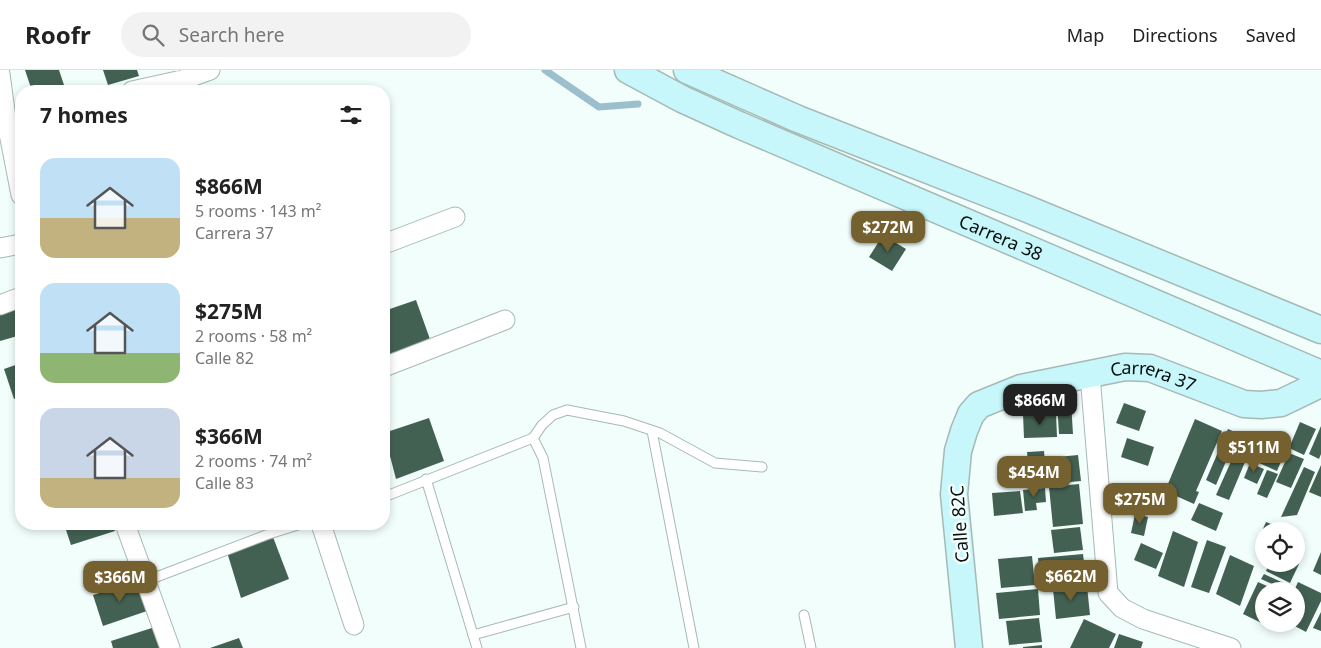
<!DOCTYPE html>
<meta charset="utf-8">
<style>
:root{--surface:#fff;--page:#f2f2f2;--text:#222;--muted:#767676;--line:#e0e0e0;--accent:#75602f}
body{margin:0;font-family:"Noto Sans",sans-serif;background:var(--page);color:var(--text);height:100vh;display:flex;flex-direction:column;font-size:19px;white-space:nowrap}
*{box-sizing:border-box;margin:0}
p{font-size:16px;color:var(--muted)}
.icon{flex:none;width:28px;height:28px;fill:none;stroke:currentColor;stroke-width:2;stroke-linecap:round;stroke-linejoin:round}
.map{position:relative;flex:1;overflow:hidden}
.drawer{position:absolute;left:15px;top:15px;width:375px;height:445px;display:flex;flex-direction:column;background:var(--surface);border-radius:20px;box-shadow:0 2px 8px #0003}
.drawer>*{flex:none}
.buttons{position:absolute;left:1255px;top:452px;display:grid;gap:10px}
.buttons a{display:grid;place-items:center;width:50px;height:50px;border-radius:50%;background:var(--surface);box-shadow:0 2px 8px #0003;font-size:25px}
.price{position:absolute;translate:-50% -42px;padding:0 11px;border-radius:10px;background:var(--accent);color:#fff;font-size:16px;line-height:32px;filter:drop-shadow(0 1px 2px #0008)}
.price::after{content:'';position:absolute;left:50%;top:30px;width:15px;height:11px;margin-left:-8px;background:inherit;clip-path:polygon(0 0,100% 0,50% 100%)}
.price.selected{background:#222;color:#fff}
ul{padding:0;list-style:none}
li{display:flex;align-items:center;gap:15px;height:125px;padding:0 25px}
li span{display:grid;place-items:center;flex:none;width:140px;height:100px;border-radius:15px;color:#555}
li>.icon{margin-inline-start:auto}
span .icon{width:60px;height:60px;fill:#fffc;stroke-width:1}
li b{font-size:21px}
h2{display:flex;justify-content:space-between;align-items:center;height:60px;padding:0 25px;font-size:21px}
header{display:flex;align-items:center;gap:30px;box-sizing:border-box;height:70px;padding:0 25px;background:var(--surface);border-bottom:1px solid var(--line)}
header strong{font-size:24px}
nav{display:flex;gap:28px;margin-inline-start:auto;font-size:18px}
.search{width:350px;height:45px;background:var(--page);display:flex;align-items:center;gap:12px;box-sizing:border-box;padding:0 18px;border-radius:28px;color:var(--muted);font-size:19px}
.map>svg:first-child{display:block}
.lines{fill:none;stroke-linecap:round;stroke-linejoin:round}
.stream{stroke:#9bbfcc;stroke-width:7}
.building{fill:#436153}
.lane-casing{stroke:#a6b9b5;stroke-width:11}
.street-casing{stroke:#a6b9b5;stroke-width:21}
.secondary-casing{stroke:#a6b9b5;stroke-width:29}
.lane{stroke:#fff;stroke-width:9}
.street{stroke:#fff;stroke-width:19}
.secondary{stroke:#c7f7fa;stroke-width:26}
.labels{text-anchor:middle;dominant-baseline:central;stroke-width:5;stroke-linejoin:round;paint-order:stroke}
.street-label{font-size:18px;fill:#090f0e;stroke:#f2fefc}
</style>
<header>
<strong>Roofr</strong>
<div class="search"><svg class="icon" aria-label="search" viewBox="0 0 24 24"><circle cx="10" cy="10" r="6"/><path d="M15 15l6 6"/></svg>Search here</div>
<nav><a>Map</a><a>Directions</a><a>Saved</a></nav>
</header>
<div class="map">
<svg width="1321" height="578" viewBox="0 0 1321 578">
<rect width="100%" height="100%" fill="#f2fefc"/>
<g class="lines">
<path class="stream" d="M 545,0 L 599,37 L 638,34"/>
</g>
<g class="building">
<path d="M 25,0 L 59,0 L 65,18 L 55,21 L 32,21 Z"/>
<path d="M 103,0 L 137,0 L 139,6 L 108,15 Z"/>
<path d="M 883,165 L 906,179 L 892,201 L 869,187 Z"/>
<path d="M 21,230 L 21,265 L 0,271 L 0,237 Z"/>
<path d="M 416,230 L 431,272 L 384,290 L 384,241 Z"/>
<path d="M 21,293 L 21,327 L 14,329 L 4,299 Z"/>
<path d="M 1071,332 L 1073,364 L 1059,364 L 1057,333 Z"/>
<path d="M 1124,333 L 1146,341 L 1139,361 L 1116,353 Z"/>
<path d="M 1056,343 L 1057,367 L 1024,368 L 1023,344 Z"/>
<path d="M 429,348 L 444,391 L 396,409 L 384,363 Z"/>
<path d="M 1195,349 L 1222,361 L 1196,421 L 1199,422 L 1194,434 L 1165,421 Z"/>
<path d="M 1300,352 L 1316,359 L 1304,385 L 1289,378 Z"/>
<path d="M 1321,356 L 1321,384 L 1319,389 L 1309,384 Z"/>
<path d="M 1228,359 L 1248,368 L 1240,387 L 1230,382 L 1216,415 L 1206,410 Z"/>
<path d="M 1127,368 L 1154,377 L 1148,396 L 1121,387 Z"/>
<path d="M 1259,368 L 1286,380 L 1277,401 L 1250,389 Z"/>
<path d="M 1044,381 L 1047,414 L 1030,416 L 1027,382 Z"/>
<path d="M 1289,383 L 1304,389 L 1291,418 L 1276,412 Z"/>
<path d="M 1078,385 L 1081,411 L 1050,414 L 1047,388 Z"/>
<path d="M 1233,387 L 1245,392 L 1229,430 L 1216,425 Z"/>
<path d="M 1250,393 L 1264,399 L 1257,414 L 1244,408 Z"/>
<path d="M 1321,395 L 1321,427 L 1309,422 Z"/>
<path d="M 1304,397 L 1315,402 L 1297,445 L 1281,447 Z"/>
<path d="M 1267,400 L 1278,404 L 1267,428 L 1257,424 Z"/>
<path d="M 1079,414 L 1083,454 L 1053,457 L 1049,417 Z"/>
<path d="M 1045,418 L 1046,432 L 1036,433 L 1037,440 L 1025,441 L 1023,420 Z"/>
<path d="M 1020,421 L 1023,443 L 994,446 L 992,423 Z"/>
<path d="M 1199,433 L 1223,443 L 1216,461 L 1191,450 Z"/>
<path d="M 1135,444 L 1148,447 L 1144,466 L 1131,463 Z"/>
<path d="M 1266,452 L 1279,457 L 1277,461 L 1264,461 L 1264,474 L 1257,472 Z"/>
<path d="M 64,454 L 113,454 L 115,461 L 71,475 Z"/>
<path d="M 1080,457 L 1083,480 L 1054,483 L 1051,460 Z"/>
<path d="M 1173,461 L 1198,472 L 1184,517 L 1158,506 Z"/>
<path d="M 273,467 L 289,509 L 241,528 L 227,482 Z"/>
<path d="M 1207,470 L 1226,477 L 1209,523 L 1191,517 Z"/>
<path d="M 1141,473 L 1163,483 L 1156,499 L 1134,490 Z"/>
<path d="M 1321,482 L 1321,505 L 1313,501 Z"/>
<path d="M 1083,484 L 1086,508 L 1065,510 L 1066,515 L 1041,518 L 1038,488 Z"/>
<path d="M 1230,485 L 1254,496 L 1240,536 L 1216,524 Z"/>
<path d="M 1032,486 L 1035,515 L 1001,518 L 998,489 Z"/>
<path d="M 1296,493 L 1299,494 L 1290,513 L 1266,501 L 1269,494 Z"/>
<path d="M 1264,504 L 1290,516 L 1288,521 L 1261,509 Z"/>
<path d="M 136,511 L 147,541 L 103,556 L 93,525 Z"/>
<path d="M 1258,512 L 1278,521 L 1264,521 L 1264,554 L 1271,554 L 1270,557 L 1243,544 Z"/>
<path d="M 1298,512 L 1321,523 L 1321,531 L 1306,562 L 1291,554 L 1296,554 L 1296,521 L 1294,521 Z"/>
<path d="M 1087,516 L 1090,545 L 1056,549 L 1053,519 Z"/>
<path d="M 1038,519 L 1040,545 L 999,549 L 996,523 Z"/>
<path d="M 1321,542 L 1321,561 L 1313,558 Z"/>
<path d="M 1039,548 L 1042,572 L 1009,575 L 1006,551 Z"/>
<path d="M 1084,549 L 1116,564 L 1109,578 L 1070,578 Z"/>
<path d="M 155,557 L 162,578 L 113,578 L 111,571 Z"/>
<path d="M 1119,564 L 1143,572 L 1141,578 L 1114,578 Z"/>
<path d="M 239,568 L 243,578 L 210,578 Z"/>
<path d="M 1042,575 L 1042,578 L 1023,578 L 1023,577 Z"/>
</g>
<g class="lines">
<g class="lane-casing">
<g id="lane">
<path d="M 652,361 L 694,578"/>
<path d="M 533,368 L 543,388 L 581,578"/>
<path d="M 426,409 L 477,578"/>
<path d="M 384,427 L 533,368 L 542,355 L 553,345 L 567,340 L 624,351 L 660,363 L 715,393 L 762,397"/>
<path d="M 146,511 L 266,465 L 301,454"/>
<path d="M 804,545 L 811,578"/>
<path d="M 473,565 L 574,537"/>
</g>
</g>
<g class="street-casing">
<g id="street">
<path d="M 0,4 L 6,48 L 21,125"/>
<path d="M 132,21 L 182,10 L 210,0"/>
<path d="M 384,174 L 455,147"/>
<path d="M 0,178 L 21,174"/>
<path d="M 0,235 L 21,227"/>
<path d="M 384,297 L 505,250"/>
<path d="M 1090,305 L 1108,523 L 1122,538 L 1143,549 L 1231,578"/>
<path d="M 125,454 L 170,578"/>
<path d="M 321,454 L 354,555"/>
</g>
</g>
<g class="secondary-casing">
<g id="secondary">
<path id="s1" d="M 628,0 L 682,29 L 739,55 L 1321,304"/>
<path d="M 687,0 L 798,49 L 1025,138 L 1321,260"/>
<path id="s2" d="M 969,578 L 954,424 L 958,381 L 964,361 L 971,344 L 979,335 L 1021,318 L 1125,297 L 1150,298 L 1244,334 L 1261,335 L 1281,333 L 1316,316 L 1321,310"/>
</g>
</g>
<use href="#lane" class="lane"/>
<use href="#street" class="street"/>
<use href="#secondary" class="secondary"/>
</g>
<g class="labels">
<g class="street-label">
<text stroke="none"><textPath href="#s1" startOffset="409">Carrera 38</textPath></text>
<text stroke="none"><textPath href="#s2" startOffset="430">Carrera 37</textPath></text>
<text transform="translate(959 454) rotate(-94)">Calle 82C</text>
</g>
</g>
</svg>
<div class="buttons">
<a><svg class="icon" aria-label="locate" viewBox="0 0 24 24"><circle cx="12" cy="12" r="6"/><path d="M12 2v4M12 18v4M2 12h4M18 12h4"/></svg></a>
<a><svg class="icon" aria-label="layers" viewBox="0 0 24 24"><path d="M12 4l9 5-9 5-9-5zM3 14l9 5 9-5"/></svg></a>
</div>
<b class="price" style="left:888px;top:183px">$272M</b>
<b class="price selected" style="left:1040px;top:356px">$866M</b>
<b class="price" style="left:1254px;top:403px">$511M</b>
<b class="price" style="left:1034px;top:428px">$454M</b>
<b class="price" style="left:1140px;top:455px">$275M</b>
<b class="price" style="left:1071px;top:532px">$662M</b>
<b class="price" style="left:120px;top:533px">$366M</b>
<section class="drawer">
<h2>7 homes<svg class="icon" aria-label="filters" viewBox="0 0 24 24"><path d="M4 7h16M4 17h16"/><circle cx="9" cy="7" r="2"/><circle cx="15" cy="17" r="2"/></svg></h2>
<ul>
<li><span style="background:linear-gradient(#bfe0f5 60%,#c2b280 0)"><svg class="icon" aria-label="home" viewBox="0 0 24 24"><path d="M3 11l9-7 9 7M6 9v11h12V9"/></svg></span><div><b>$866M</b><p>5 rooms · 143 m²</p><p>Carrera 37</p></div></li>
<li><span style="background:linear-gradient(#bfe0f5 70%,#8fb573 0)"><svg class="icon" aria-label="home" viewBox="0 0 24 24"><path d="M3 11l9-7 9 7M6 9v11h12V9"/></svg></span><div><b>$275M</b><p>2 rooms · 58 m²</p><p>Calle 82</p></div></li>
<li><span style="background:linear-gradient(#c9d6e8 70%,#c2b280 0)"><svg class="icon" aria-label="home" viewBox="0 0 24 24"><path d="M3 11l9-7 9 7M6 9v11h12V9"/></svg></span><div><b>$366M</b><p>2 rooms · 74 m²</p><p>Calle 83</p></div></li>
</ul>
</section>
</div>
